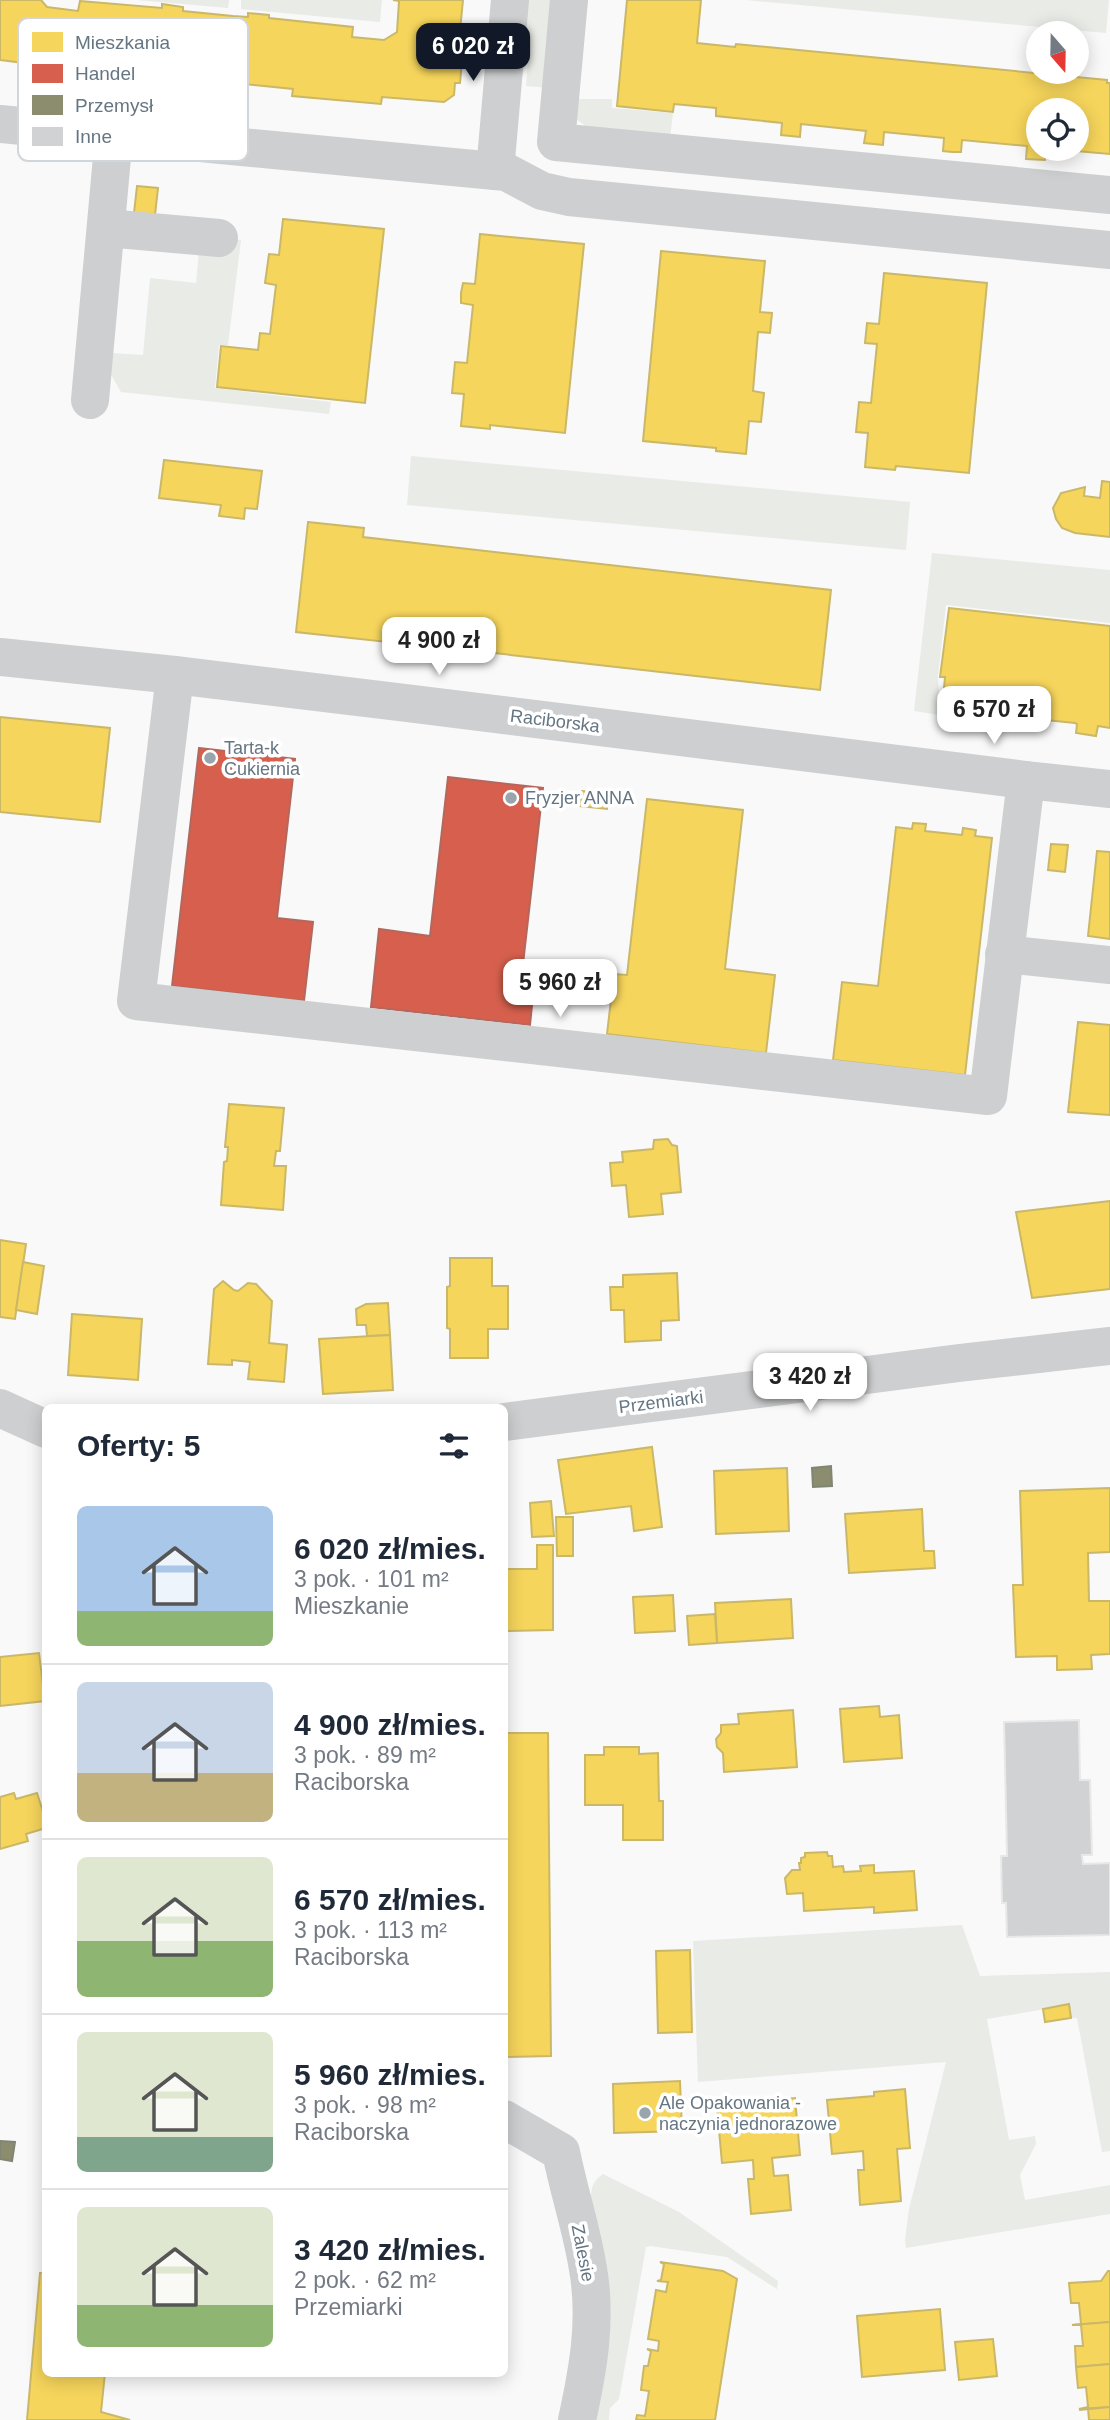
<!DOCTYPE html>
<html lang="pl">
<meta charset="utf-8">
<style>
:root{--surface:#fff;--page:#f6f6f7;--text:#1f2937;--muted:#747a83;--line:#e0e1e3;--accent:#111827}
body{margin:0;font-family:Helvetica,sans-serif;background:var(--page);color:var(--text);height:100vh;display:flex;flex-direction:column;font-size:26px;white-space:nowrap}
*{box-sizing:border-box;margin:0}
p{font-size:23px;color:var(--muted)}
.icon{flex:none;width:38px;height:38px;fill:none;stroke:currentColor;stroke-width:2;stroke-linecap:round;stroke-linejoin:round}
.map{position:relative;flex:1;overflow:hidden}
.side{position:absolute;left:42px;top:1404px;width:466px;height:973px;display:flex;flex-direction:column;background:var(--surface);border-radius:10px;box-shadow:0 4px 18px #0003}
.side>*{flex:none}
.needle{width:46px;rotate:160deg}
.tools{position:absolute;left:1026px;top:21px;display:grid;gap:14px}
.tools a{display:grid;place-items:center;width:63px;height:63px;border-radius:50%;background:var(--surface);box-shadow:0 4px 18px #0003;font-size:35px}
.price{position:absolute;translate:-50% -60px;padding:0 16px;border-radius:14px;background:#fff;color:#222;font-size:23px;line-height:46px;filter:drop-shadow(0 2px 4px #0008)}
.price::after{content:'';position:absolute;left:50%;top:42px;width:21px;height:16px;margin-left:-10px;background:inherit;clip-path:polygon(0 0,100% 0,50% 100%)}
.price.active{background:var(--accent);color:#fff}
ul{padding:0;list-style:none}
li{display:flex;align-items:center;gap:21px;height:175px;padding:0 35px}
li+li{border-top:2px solid var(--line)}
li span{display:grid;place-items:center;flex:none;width:196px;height:140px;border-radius:10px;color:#555}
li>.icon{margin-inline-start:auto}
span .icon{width:84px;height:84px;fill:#fffc;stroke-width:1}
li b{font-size:30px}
h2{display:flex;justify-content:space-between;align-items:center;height:84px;padding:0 35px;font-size:30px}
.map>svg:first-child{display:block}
.green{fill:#e8ebe6}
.homes{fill:#f6d55c;stroke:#cab868;stroke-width:2}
.shops{fill:#d6604d;stroke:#b4675d;stroke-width:2}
.industry{fill:#8c8c6e;stroke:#808574;stroke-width:2}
.building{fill:#d0d2d3;stroke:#e8e8e8;stroke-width:2}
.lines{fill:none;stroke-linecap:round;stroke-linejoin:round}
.minor{stroke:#cecfd0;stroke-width:38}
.poi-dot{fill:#99a4ac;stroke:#fff;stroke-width:2.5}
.labels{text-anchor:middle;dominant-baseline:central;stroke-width:7;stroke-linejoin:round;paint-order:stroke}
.street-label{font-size:18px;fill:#657683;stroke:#fff}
.poi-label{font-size:18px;fill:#657683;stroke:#fff;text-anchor:start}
.key{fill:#fff;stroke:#d1d6da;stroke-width:2}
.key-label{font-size:19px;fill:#657683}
</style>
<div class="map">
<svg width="1110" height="2420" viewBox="0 0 1110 2420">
<rect width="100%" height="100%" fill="#f9f9f9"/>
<g class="green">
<path d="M 137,0 L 229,0 L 228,8 Z"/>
<path d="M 241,0 L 382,0 L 380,22 L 241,9 Z"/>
<path d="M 526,0 L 558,0 L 550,88 L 526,86 L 528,61 L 521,60 Z"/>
<path d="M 745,0 L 1109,0 L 1106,33 Z"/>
<path d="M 577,99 L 612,99 L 612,108 L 673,113 L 670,138 L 594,132 L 576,119 Z"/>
<path d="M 224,238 L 241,240 L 228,345 L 219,345 L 215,388 L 331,402 L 329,414 L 121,392 L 105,364 L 112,353 L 143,355 L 150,278 L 196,283 L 199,252 Z"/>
<path d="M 411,456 L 910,502 L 906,550 L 407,505 Z"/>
<path d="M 932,553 L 1110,570 L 1110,623 L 946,605 L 938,676 L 940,715 L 914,711 Z"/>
<path d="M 962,1925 L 980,1976 L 1110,1972 L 1110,2151 L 1102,2152 L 1077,2018 L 1071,2018 L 1068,2005 L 987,2019 L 1009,2140 L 1035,2136 L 1036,2144 L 1020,2175 L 1025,2200 L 1110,2185 L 1110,2214 L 906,2248 L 905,2240 L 909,2209 L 946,2062 L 698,2082 L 693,1941 Z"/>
<path d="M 603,2174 L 679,2212 L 778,2281 L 777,2289 L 727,2257 L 650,2246 L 646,2247 L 619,2399 L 610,2408 L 609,2420 L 591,2420 L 591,2195 C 592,2185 594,2180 603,2174 Z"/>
</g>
<g class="homes">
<path d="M 0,0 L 41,0 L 47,7 L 78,11 L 80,1 L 162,8 L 162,4 L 183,7 L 183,11 L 233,16 L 248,17 L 248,13 L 269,15 L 269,18 L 353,27 L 352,37 L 384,40 L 397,32 L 399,1 L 393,0 L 463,0 L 457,61 L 462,61 L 460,83 L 455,83 L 454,95 L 444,102 L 382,97 L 381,104 L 292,96 L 293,89 L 226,82 L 127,73 L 126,80 L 39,72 L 39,65 L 0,60 Z"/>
<path d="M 627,0 L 701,0 L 697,43 L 735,47 L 736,44 L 1107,80 L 1107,83 L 1110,83 L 1110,154 L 1053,149 L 1076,149 L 1076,110 L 1038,110 L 1038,149 L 1046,149 L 1045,160 L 1026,159 L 1027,146 L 962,140 L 961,152 L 952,152 L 943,151 L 944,138 L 884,132 L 883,145 L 874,144 L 864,143 L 866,131 L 801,124 L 800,137 L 781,135 L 782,123 L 716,116 L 716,108 L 674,104 L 673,112 L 617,106 Z"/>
<path d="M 137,186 L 158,188 L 155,215 L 134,213 Z"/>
<path d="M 283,219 L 384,229 L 365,403 L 217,387 L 221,346 L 258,350 L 260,333 L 270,334 L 276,285 L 265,283 L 269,254 L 279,255 Z"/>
<path d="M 480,234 L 584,244 L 565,433 L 490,425 L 490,429 L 461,426 L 464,394 L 452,393 L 455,362 L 467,363 L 473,305 L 461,303 L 461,293 L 463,283 L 475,284 Z"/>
<path d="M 661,251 L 765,261 L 760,312 L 772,313 L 770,333 L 758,332 L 753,391 L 764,393 L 761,422 L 749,421 L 746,454 L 716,451 L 716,448 L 643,441 Z"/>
<path d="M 884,273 L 987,283 L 969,473 L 896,466 L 895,470 L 865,467 L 868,433 L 856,432 L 859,402 L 871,403 L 877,344 L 865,343 L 867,323 L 879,324 Z"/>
<path d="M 164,460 L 262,471 L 257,509 L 245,508 L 244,519 L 219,516 L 221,505 L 159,498 Z"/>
<path d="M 1102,481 L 1110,482 L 1110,537 L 1075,533 L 1062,528 L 1056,519 L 1053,508 L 1061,493 L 1085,487 L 1084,496 L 1100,498 Z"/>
<path d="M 308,522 L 364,528 L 363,537 L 831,590 L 820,690 L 423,645 L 424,630 L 388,626 L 387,642 L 296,632 Z"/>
<path d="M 949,608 L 1110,626 L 1110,728 L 1098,726 L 1096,736 L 1076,733 L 1077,724 L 1075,723 L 1006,716 L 1005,725 L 983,723 L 983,714 L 942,710 L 945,677 L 940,677 Z"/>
<path d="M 0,717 L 110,728 L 100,822 L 0,812 Z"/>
<path d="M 582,791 L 608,794 L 607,809 L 580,806 Z"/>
<path d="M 647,799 L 743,810 L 725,969 L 775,975 L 766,1053 L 607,1034 L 614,974 L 627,975 Z"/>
<path d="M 913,823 L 926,824 L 925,831 L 962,835 L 963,828 L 976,830 L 975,836 L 992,838 L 965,1075 L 833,1060 L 842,982 L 878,986 L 896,827 L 912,829 Z"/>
<path d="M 1051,844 L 1068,845 L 1065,872 L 1048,870 Z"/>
<path d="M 1097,851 L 1110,852 L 1110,939 L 1088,936 Z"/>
<path d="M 1078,1022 L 1110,1025 L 1110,1115 L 1068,1112 Z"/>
<path d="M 229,1104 L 284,1108 L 280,1151 L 276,1151 L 274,1166 L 286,1166 L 283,1210 L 221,1205 L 224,1162 L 227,1161 L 228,1147 L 225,1147 Z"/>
<path d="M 668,1139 L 672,1145 L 677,1146 L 681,1192 L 661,1194 L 663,1214 L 629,1217 L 626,1185 L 612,1186 L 610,1163 L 623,1162 L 622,1152 L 653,1149 L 654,1140 Z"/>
<path d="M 1110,1201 L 1110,1289 L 1032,1298 L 1016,1212 Z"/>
<path d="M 0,1240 L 26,1244 L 15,1319 L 0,1317 Z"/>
<path d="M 450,1258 L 492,1258 L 492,1286 L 508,1286 L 508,1329 L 488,1329 L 488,1358 L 450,1358 L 450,1329 L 447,1328 L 447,1287 L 450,1286 Z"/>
<path d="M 23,1262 L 44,1266 L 37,1314 L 16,1310 Z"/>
<path d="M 677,1273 L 679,1320 L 661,1321 L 661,1340 L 625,1342 L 624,1310 L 611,1310 L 610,1287 L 623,1287 L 623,1275 Z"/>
<path d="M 223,1281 L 234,1290 L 238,1291 L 248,1283 L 256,1284 L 272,1301 L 269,1343 L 287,1345 L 284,1382 L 248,1379 L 250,1362 L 232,1360 L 232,1365 L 208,1364 L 214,1289 Z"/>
<path d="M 388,1303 L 390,1335 L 367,1336 L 366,1325 L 357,1325 L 356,1309 L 366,1304 Z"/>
<path d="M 72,1314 L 142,1319 L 138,1380 L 68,1375 Z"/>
<path d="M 390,1335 L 393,1390 L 323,1394 L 319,1339 Z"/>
<path d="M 652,1447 L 662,1527 L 634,1531 L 631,1506 L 566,1514 L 558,1460 Z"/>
<path d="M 787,1468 L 789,1531 L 716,1534 L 714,1471 Z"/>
<path d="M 1110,1488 L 1110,1552 L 1088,1553 L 1089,1601 L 1110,1601 L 1110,1654 L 1091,1655 L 1092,1669 L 1057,1670 L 1057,1656 L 1016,1657 L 1013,1585 L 1023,1585 L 1020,1491 Z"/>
<path d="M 551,1501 L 554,1536 L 532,1537 L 530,1503 Z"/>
<path d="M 922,1509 L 924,1551 L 934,1551 L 935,1568 L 849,1573 L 845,1514 Z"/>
<path d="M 556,1517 L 573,1517 L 573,1556 L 557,1556 Z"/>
<path d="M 537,1545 L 553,1545 L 553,1630 L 504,1631 L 504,1569 L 537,1569 Z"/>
<path d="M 673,1595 L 675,1631 L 635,1633 L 633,1597 Z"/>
<path d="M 791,1599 L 793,1638 L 717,1643 L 715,1603 Z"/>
<path d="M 715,1614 L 717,1643 L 689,1645 L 687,1616 Z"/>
<path d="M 39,1653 L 45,1701 L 0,1706 L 0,1657 Z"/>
<path d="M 879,1706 L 880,1717 L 899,1715 L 902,1758 L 844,1762 L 840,1709 Z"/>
<path d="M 793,1710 L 797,1767 L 724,1772 L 723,1753 L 717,1747 L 716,1739 L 721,1733 L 721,1725 L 739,1724 L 738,1714 Z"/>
<path d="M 504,1733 L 548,1733 L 551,2056 L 504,2057 Z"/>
<path d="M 604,1747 L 639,1747 L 639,1754 L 658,1753 L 659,1801 L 663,1801 L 663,1840 L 623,1840 L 623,1805 L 585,1805 L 585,1755 L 604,1755 Z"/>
<path d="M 14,1793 L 16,1799 L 37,1793 L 46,1821 L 46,1828 L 26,1834 L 28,1841 L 0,1849 L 0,1797 Z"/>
<path d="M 827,1852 L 828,1856 L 832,1856 L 833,1867 L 843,1866 L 844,1872 L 861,1871 L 860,1866 L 874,1865 L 874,1873 L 914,1871 L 917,1910 L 874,1913 L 874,1907 L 804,1911 L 803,1893 L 787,1894 L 785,1878 L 792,1870 L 800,1870 L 799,1863 L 801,1863 L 801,1858 L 805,1857 L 805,1853 Z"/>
<path d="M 690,1950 L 692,2032 L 658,2033 L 656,1951 Z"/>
<path d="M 1069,2004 L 1071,2018 L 1045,2022 L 1043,2009 Z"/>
<path d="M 680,2081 L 682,2131 L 614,2133 L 613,2084 Z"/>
<path d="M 905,2089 L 910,2148 L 897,2149 L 901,2201 L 860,2205 L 858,2170 L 864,2170 L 863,2151 L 832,2154 L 827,2100 L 874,2096 L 874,2092 Z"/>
<path d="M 795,2098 L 800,2155 L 772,2158 L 774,2176 L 788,2175 L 791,2210 L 751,2214 L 748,2179 L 754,2179 L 753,2160 L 722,2163 L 717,2108 L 765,2105 L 765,2101 Z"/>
<path d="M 660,2262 L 723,2271 L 737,2279 L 715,2420 L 636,2420 L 637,2415 L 645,2416 L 649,2391 L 641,2390 L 644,2366 L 648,2366 L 651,2351 L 647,2349 L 658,2351 L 659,2341 L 648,2339 L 656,2290 L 666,2292 L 668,2282 L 657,2281 L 661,2280 L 664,2264 Z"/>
<path d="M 1108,2271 L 1110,2271 L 1110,2322 L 1072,2325 L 1081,2324 L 1079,2303 L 1071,2303 L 1069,2283 L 1101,2281 Z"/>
<path d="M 40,2273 L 46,2273 L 46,2373 L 105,2373 L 101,2412 L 130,2420 L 27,2420 Z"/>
<path d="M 940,2309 L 945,2370 L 862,2377 L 857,2316 Z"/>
<path d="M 1110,2322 L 1110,2364 L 1076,2367 L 1075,2346 L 1083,2346 L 1081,2325 L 1072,2325 Z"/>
<path d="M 993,2339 L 997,2376 L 959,2380 L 955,2342 Z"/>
<path d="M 1110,2364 L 1110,2407 L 1079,2409 L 1088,2407 L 1086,2387 L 1078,2388 L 1076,2367 Z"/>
<path d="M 1110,2407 L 1110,2420 L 1089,2420 L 1088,2409 L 1079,2410 Z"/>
</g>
<g class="shops">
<path d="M 199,748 L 295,759 L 277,918 L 313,922 L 304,1001 L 172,986 Z"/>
<path d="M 448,777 L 543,788 L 523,964 L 536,966 L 530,1025 L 371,1007 L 379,929 L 430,936 Z"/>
</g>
<g class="industry">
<path d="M 831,1466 L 832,1486 L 813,1487 L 812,1468 Z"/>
<path d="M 0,2141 L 15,2142 L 12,2161 L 0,2159 Z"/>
</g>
<path class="building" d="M 1079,1720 L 1080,1780 L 1090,1780 L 1092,1855 L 1082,1855 L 1083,1864 L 1110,1863 L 1110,1935 L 1007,1937 L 1006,1903 L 1002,1903 L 1001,1856 L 1007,1856 L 1004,1722 Z"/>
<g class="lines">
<g class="minor">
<path d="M 569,0 L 556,142 L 1110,195"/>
<path d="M 0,124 L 495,171 L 506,172 L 542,191 L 569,197 L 1110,250"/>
<path d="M 495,171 L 510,0"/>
<path d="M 106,228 L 219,238"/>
<path d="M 90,400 L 114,135"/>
<path d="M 0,657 L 175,675 L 398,702 L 1026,780 L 1110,789"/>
<path d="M 175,675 L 136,1001 L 988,1096 L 1026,780"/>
<path d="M 1004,954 L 1110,965"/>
<path d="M 0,1408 L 46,1429"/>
<path d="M 504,1422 L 959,1363 L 1110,1346"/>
<path d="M 504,2119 L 561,2152 C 569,2192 582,2230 588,2269 C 597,2320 588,2370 577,2420"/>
</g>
</g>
<g class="poi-dot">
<circle cx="210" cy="758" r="7"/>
<circle cx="511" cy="798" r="7"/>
<circle cx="645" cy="2113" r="7"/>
</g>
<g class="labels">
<g class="street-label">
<text transform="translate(555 721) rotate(7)">Raciborska</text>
<text transform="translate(661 1402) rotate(-7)">Przemiarki</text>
<text transform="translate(583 2253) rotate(79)">Zalesie</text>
</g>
<g class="poi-label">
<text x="224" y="748">Tarta-k<tspan x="224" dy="21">Cukiernia</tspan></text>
<text x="525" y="798">Fryzjer ANNA</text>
<text x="659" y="2103">Ale Opakowania -<tspan x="659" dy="21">naczynia jednorazowe</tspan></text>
</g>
</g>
<rect x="18" y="18" width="230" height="143" rx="10" class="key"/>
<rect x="32" y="32" width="31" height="20" fill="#f6d55c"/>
<rect x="32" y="64" width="31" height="19" fill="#d6604d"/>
<rect x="32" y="95" width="31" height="20" fill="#8c8c6e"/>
<rect x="32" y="127" width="31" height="19" fill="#d0d2d3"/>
<g class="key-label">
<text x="75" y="49">Mieszkania</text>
<text x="75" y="80">Handel</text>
<text x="75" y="112">Przemysł</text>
<text x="75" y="143">Inne</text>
</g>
</svg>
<div class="tools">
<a><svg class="needle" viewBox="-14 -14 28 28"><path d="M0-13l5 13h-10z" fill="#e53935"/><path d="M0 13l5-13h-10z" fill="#747a83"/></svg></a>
<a><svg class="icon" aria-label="locate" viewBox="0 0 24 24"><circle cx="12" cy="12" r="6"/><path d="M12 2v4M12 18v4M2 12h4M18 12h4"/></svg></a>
</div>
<b class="price active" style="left:473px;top:83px">6 020 zł</b>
<b class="price" style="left:439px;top:677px">4 900 zł</b>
<b class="price" style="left:994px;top:746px">6 570 zł</b>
<b class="price" style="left:560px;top:1019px">5 960 zł</b>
<b class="price" style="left:810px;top:1413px">3 420 zł</b>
<section class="side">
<h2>Oferty: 5<svg class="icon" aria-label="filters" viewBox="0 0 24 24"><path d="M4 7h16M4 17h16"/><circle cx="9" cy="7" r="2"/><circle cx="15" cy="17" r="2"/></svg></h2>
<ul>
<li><span style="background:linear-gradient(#a9c7e8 75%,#8fb573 0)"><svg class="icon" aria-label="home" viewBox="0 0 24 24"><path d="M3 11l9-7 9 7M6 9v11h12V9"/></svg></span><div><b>6 020 zł/mies.</b><p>3 pok. · 101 m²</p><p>Mieszkanie</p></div></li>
<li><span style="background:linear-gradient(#c9d6e8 65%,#c2b280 0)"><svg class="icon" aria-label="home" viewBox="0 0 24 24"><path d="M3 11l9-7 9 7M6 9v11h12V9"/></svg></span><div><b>4 900 zł/mies.</b><p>3 pok. · 89 m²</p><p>Raciborska</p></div></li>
<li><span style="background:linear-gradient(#dfe7d0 60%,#8fb573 0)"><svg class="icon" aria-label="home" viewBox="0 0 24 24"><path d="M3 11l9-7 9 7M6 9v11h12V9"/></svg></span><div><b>6 570 zł/mies.</b><p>3 pok. · 113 m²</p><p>Raciborska</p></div></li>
<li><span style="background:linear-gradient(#dfe7d0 75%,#7fa58c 0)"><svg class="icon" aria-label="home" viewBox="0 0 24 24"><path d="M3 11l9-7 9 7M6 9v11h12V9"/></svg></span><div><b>5 960 zł/mies.</b><p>3 pok. · 98 m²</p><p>Raciborska</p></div></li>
<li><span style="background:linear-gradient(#dfe7d0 70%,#8fb573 0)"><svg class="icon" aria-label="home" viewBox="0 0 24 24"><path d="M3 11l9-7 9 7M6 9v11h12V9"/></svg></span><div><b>3 420 zł/mies.</b><p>2 pok. · 62 m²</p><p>Przemiarki</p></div></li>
</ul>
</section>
</div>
